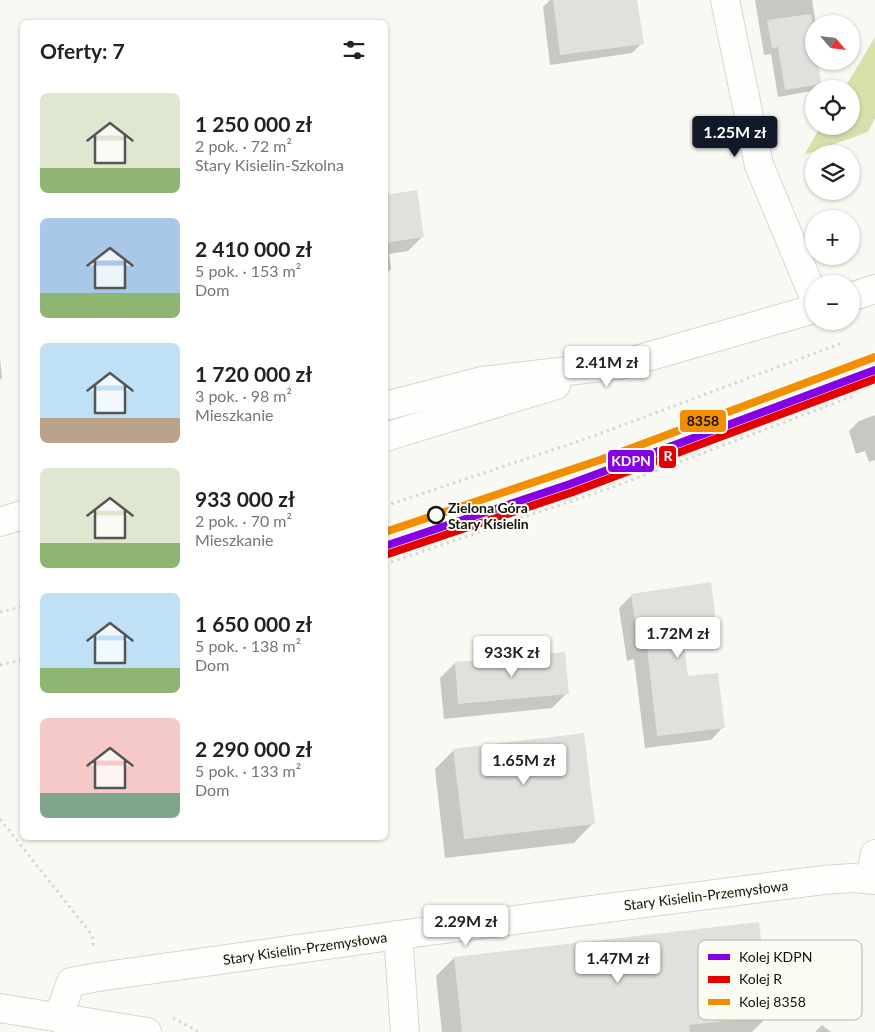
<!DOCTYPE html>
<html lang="pl">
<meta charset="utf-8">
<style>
:root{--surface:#fff;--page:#f6f6f6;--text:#222;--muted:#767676;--accent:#111827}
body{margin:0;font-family:Lato,sans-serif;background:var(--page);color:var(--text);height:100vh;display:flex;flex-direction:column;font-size:19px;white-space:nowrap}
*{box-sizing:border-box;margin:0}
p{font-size:16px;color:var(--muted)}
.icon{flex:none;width:28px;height:28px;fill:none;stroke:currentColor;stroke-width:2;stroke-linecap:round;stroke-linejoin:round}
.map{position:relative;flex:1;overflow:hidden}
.drawer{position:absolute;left:20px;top:20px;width:368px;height:820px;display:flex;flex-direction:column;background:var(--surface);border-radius:8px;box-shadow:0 1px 4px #0004}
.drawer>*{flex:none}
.needle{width:32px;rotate:118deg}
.controls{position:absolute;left:805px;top:15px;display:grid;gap:10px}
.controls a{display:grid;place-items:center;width:55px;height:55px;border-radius:50%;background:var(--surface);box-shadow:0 1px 4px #0004;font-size:25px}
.price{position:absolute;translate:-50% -42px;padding:0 11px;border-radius:5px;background:#fff;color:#222;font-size:16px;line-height:32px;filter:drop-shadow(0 1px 2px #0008)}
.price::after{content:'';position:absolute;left:50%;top:30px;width:15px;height:11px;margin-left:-8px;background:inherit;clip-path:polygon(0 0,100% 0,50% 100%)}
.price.active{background:var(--accent);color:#fff}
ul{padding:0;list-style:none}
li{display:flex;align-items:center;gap:15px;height:125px;padding:0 20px}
li span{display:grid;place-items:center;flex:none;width:140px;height:100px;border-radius:8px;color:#555}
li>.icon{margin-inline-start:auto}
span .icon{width:60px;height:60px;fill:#fffc;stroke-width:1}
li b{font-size:21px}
h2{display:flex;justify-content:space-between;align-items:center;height:60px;padding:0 20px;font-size:21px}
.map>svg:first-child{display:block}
.forest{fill:#d9dfab}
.shadow{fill:#0003}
.building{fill:#e0e1dc}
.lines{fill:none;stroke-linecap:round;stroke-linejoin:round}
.minor-casing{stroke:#d5d6d1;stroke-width:30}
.path{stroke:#d7d7d5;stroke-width:3;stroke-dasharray:2.5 4;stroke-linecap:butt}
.minor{stroke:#fefefd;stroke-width:28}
.rail-1-casing{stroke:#fafcf1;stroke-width:11}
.rail-2-casing{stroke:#fafcf1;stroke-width:11}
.rail-3-casing{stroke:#fafcf1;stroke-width:11}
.rail-1{stroke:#8500e5;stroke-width:8}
.rail-2{stroke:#e50000;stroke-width:8}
.rail-3{stroke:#f38e01;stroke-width:8}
.stop-dot{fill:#fafcf1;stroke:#11120f;stroke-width:2.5}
.labels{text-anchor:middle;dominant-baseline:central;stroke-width:4;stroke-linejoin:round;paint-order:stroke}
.stop-label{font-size:14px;font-weight:bold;fill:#11120f;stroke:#fafcf1;text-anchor:start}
.street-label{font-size:14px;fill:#11120f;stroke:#fafcf1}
.key{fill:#fafcf1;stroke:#b4b6ad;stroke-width:1}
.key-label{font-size:14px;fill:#11120f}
.line-badge{stroke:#fafcf1;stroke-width:2}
.badge-label{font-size:14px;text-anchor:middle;font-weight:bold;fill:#fff}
.pale-badge-label{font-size:14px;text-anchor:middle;font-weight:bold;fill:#111}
</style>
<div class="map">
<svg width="875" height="1032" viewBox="0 0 875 1032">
<rect width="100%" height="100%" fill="#f9f9f4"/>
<path class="forest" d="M 875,37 L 875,118 L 868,132 L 804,155 L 821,126 L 851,126 L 851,89 L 844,89 Z"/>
<g class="shadow">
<path d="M 550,0 L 636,0 L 642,43 L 632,53 L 550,65 L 543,7 Z"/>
<path d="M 755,0 L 812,0 L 816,24 L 814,24 L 814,61 L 820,84 L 812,91 L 778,97 L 771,54 L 764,55 Z"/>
<path d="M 385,196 L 423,236 L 408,251 L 389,254 L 391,269 L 385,275 Z"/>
<path d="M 0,358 L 2,378 L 0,380 Z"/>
<path d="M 875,415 L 875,460 L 869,462 L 865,451 L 856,454 L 849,431 L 859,421 Z"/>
<path d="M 632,595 L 715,621 L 702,633 L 682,636 L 687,678 L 723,727 L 711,740 L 645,748 L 634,659 L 627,661 L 619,608 Z"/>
<path d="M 455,663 L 567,693 L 552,708 L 444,719 L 440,678 Z"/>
<path d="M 454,750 L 593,823 L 574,843 L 445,858 L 435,769 Z"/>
<path d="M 454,958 L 768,1016 L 752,1032 L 442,1032 L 436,976 Z"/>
<path d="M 822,1025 L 831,1032 L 815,1032 Z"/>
</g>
<g class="building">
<path d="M 553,0 L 637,0 L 644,44 L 560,55 Z"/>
<path d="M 811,14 L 814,32 L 814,61 L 818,61 L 821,84 L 785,90 L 778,47 L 772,48 L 767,20 Z"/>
<path d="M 417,190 L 424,237 L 385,243 L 385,195 Z"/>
<path d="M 711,582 L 716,621 L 682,626 L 688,676 L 718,673 L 725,728 L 657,736 L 647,647 L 639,649 L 631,594 Z"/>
<path d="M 565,652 L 569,694 L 458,704 L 455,662 Z"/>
<path d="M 584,733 L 595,824 L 464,839 L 453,749 Z"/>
<path d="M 759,922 L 770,1016 L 689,1025 L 690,1032 L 462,1032 L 454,957 Z"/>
</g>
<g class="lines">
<g class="minor-casing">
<g id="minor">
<path d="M 725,0 L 759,165 L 814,297"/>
<path d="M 851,297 L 875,289"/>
<path d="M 385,406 L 482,381 L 619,365 L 814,309"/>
<path d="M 385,437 L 556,385"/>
<path d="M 0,522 L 22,515"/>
<path d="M 870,879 L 875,854"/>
<path d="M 398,935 L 405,1032"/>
<path d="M 0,1008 L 147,1032"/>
<path d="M 58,1018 L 71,982 L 98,977 L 398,935 L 823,880 L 852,878 L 875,880"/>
</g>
</g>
<g class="path">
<path d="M 385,506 L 591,437 L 842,343"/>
<path d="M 385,564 L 613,487 L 856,395"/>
<path d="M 0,612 L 22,607"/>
<path d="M 0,665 L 22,660"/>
<path d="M 0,819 L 92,935 L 94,949"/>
<path d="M 173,1018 L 199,1032"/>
</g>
<use href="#minor" class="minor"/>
<g class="rail-1-casing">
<path id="rail-1" d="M 385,546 L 570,484 L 875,370"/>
</g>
<g class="rail-2-casing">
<path id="rail-2" d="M 388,554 L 573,492 L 875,379"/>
</g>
<g class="rail-3-casing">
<path id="rail-3" d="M 388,531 L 600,460 L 875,357"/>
</g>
<use href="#rail-1" class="rail-1"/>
<use href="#rail-2" class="rail-2"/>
<use href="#rail-3" class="rail-3"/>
</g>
<circle class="stop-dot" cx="436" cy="515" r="8"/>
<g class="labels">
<g class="stop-label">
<text x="448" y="507">Zielona Góra<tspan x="448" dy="16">Stary Kisielin</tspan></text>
</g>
<g class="street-label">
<text transform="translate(706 895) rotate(-7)">Stary Kisielin-Przemysłowa</text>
<text transform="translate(305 948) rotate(-8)">Stary Kisielin-Przemysłowa</text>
</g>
</g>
<rect x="698" y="940" width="164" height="80" rx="8" class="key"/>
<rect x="708" y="954" width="22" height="6" fill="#8500e5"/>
<rect x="708" y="976" width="22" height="7" fill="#e50000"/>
<rect x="708" y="999" width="22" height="6" fill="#f38e01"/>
<g class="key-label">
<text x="739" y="962">Kolej KDPN</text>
<text x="739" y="984">Kolej R</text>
<text x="739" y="1007">Kolej 8358</text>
</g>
<g class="line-badge">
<rect x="679" y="409" width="48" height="24" rx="5" fill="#f38e01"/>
<rect x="658" y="445" width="19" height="24" rx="5" fill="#e50000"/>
<rect x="607" y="449" width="48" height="24" rx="5" fill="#8500e5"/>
</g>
<g class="badge-label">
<text x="668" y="461">R</text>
<text x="631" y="466">KDPN</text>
</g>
<g class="pale-badge-label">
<text x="703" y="426">8358</text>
</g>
</svg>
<div class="controls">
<a><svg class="needle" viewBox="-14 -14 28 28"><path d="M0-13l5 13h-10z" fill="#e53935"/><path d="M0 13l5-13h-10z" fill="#767676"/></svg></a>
<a><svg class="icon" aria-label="locate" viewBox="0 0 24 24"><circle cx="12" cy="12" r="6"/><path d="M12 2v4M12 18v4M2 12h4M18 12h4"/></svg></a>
<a><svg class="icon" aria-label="layers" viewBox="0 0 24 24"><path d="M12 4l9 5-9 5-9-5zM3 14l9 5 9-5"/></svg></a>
<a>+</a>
<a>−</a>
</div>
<b class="price active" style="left:735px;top:158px">1.25M zł</b>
<b class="price" style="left:607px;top:388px">2.41M zł</b>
<b class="price" style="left:678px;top:659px">1.72M zł</b>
<b class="price" style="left:512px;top:678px">933K zł</b>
<b class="price" style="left:524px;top:786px">1.65M zł</b>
<b class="price" style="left:466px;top:947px">2.29M zł</b>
<b class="price" style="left:618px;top:984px">1.47M zł</b>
<section class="drawer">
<h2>Oferty: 7<svg class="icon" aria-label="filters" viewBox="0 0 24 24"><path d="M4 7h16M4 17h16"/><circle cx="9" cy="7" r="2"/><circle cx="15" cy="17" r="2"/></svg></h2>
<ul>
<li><span style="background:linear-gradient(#dfe7d0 75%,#8fb573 0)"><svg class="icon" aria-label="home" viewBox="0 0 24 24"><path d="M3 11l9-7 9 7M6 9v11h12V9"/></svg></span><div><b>1 250 000 zł</b><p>2 pok. · 72 m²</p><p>Stary Kisielin-Szkolna</p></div></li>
<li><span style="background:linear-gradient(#a9c7e8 75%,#8fb573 0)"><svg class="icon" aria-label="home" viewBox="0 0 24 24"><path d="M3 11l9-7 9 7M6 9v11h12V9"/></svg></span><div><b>2 410 000 zł</b><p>5 pok. · 153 m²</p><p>Dom</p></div></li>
<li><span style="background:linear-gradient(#bfe0f5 75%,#b9a48a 0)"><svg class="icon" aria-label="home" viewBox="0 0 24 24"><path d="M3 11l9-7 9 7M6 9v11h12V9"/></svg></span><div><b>1 720 000 zł</b><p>3 pok. · 98 m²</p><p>Mieszkanie</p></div></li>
<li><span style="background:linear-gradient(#dfe7d0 75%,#8fb573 0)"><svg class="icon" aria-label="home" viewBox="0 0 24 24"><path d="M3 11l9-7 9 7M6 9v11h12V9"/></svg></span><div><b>933 000 zł</b><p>2 pok. · 70 m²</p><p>Mieszkanie</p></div></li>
<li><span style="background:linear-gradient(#bfe0f5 75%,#8fb573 0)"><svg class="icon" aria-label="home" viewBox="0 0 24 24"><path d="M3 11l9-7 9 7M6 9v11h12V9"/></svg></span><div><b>1 650 000 zł</b><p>5 pok. · 138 m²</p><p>Dom</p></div></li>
<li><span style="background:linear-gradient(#f6c9c9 75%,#7fa58c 0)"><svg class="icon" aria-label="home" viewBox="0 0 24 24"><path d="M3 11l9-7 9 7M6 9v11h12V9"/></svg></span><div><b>2 290 000 zł</b><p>5 pok. · 133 m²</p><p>Dom</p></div></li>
</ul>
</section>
</div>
